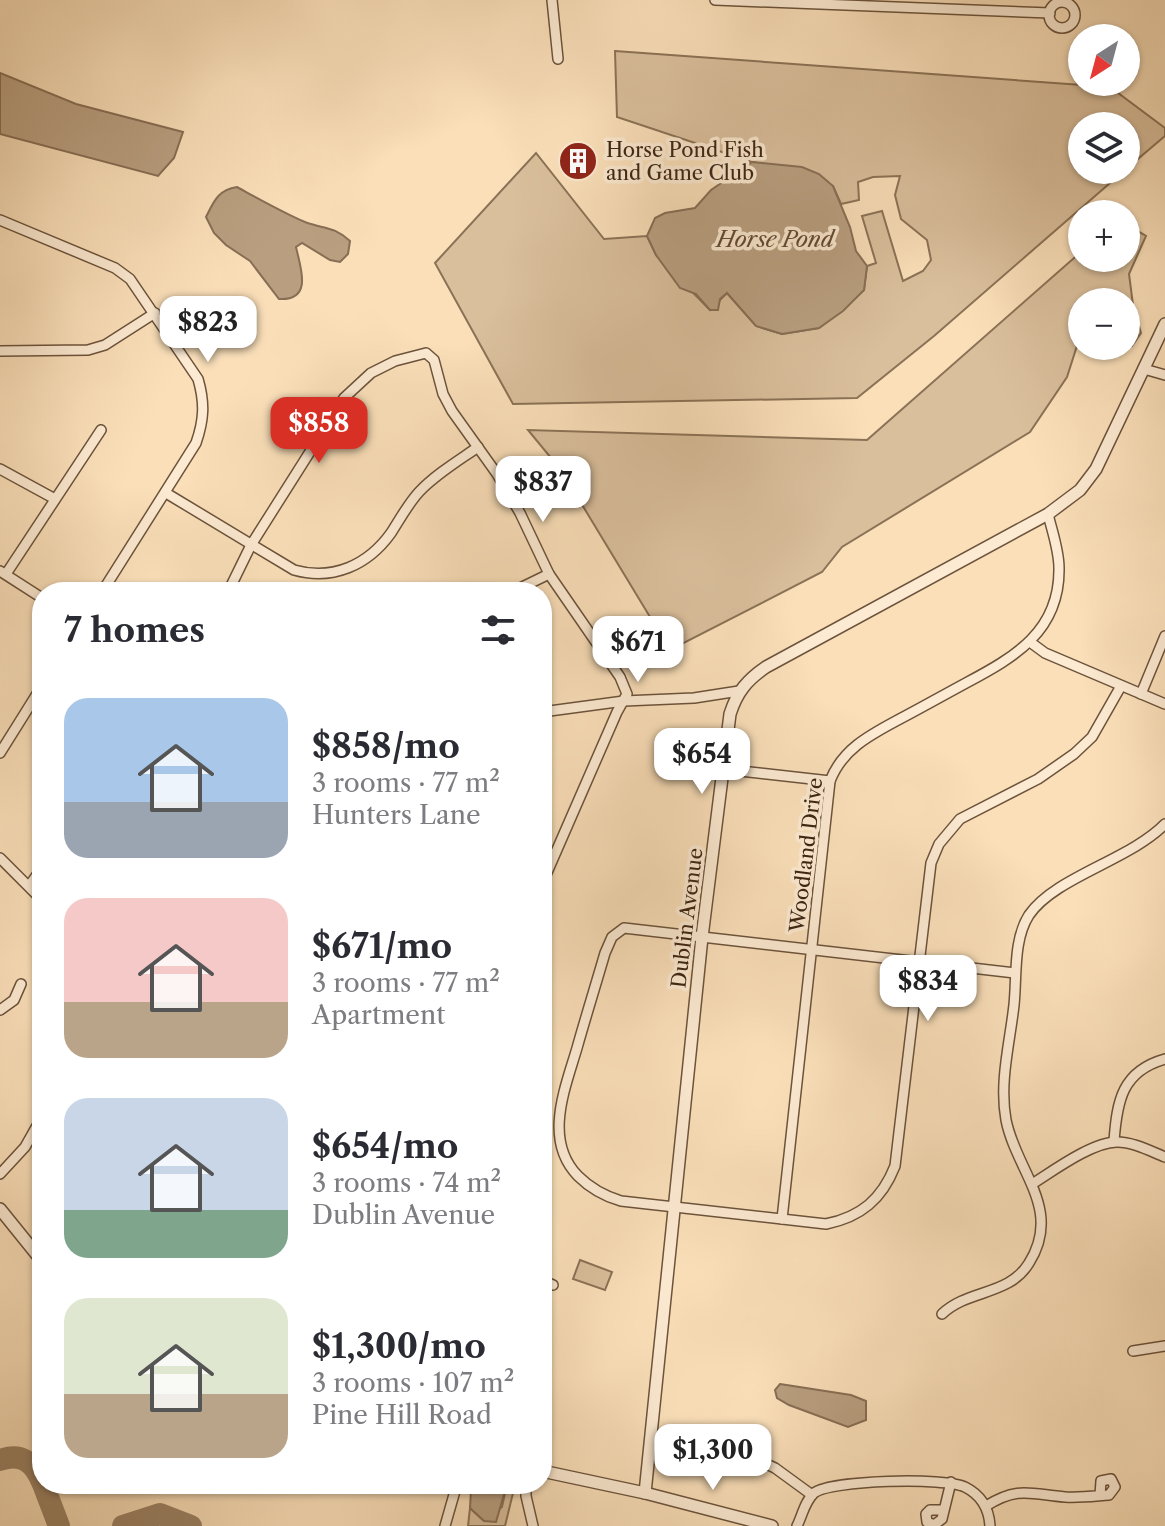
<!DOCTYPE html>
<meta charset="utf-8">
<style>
:root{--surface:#fff;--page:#f2f2f3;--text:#2b2b33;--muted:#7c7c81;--accent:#d93025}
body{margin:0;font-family:"Libre Caslon Text",serif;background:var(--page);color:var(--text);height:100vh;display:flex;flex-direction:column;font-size:30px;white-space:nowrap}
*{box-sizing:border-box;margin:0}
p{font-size:26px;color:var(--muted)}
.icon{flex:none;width:44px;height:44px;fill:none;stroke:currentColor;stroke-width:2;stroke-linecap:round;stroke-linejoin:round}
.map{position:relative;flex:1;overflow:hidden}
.drawer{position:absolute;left:32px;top:582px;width:520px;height:912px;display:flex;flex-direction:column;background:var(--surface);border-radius:32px;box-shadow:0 2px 6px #0004}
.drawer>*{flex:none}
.needle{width:52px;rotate:216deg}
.buttons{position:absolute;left:1068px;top:24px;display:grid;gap:16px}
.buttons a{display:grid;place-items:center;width:72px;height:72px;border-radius:50%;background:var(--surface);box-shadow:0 2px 6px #0004;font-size:40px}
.price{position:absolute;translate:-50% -68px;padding:0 18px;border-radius:16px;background:#fff;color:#222;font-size:26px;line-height:52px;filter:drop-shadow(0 2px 4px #0008)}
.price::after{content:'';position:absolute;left:50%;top:48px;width:24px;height:18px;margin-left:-12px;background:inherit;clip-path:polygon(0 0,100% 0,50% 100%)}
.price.current{background:var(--accent);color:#fff}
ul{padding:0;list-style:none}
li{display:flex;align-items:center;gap:24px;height:200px;padding:0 32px}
li span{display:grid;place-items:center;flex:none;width:224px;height:160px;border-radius:24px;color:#555}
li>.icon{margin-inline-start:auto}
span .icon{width:96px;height:96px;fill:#fffc;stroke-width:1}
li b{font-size:34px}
h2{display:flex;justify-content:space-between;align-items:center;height:96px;padding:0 32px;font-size:34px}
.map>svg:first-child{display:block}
.green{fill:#dabf9c;stroke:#8b7256;stroke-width:2}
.water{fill:#b99f80;stroke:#876e54;stroke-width:2}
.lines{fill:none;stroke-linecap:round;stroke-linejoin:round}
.taxiway{stroke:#9b8265;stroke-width:22}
.minor-casing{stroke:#6c533b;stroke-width:12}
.tertiary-casing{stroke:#6c533b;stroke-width:14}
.minor{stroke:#fcead2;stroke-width:9}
.tertiary{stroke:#fcead2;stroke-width:11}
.labels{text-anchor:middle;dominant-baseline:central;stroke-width:7;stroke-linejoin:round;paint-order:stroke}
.poi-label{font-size:20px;fill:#3c2411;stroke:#fcead2;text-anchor:start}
.street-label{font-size:20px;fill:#3c2411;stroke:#fcead2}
.water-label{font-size:22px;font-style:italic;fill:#624932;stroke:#fcead2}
</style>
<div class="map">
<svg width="1165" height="1526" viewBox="0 0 1165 1526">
<rect width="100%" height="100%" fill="#fadfb9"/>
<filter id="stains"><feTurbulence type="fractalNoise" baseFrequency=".0025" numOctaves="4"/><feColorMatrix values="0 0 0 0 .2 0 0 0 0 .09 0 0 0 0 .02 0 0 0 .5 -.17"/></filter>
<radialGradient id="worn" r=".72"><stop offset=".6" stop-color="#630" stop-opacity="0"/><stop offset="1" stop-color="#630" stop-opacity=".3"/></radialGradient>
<g class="green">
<path d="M 615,51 L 1110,87 L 1165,128 L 1165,136 L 1126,169 L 1126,126 L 1082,126 L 1082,170 L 1125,170 L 934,336 L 857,398 L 513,404 L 435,263 L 536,153 L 604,239 L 647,236 L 656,255 L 710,310 L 727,293 L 756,326 L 782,334 L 819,328 L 864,290 L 867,266 L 876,263 L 862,216 L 882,211 L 903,281 L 923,271 L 931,260 L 927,240 L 901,219 L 895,195 L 900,176 L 873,177 L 858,182 L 859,200 L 841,204 L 833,186 L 775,166 L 752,162 L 617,117 Z"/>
<path d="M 1126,224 L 1146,236 L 1129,274 L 1133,305 L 1141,333 L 1132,346 L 1126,343 L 1126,302 L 1082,302 L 1082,330 L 1067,377 L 1030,432 L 842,547 L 822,572 L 670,650 L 561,470 L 528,430 L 867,440 L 1082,251 L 1082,258 L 1126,258 Z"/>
<path d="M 580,1260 L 612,1272 L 605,1290 L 573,1279 Z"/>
<path d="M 507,1484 L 513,1493 L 505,1526 L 468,1526 L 470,1508 L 484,1521 L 502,1507 Z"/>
</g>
<g class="water">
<path d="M 0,73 L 76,104 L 183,132 L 174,158 L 158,176 L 0,134 Z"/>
<path d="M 752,162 L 802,167 L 819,174 L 833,186 L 850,227 L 856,251 L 867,266 L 864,290 L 843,311 L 819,328 L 782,334 L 756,326 L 727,293 L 720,299 L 718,310 L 710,310 L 696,294 L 680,288 L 656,255 L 647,236 L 655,218 L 665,213 L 695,208 L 711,190 Z"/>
<path d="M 237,187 C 259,199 282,212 305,222 C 323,229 334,226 350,241 L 348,254 L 340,262 L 330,260 L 302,243 L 296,247 C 300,266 314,301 279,299 L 250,261 L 226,245 L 214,233 L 206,217 C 214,201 218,190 237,187 Z"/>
<path d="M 780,1384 L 851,1395 L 866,1401 L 866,1420 L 848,1427 L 789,1405 L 777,1398 L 775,1390 Z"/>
<path d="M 474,1484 L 507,1484 L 496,1522 L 484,1521 L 470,1508 L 471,1490 Z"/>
</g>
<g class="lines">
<g class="taxiway">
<path d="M 0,1460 C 22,1452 34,1463 42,1482"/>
<path d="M 43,1484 L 59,1526"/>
<path d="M 123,1526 L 160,1514 L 191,1526"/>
</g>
<g class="minor-casing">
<g id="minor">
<path d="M 552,0 L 558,59"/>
<path d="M 715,0 L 1050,13"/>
<circle cx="1062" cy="15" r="13"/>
<path d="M 0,220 L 115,268 L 130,279 L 198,379 C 205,403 204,420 196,443 L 102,592"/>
<path d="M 0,351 L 88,350 L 105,345 L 155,313"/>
<path d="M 1144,369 L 1165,375"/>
<path d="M 0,469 L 55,499"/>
<path d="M 166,493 L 294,570 C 333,581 368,565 391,533 C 400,519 408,504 419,492 C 436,474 458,461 478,447"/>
<path d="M 0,571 L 42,598"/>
<path d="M 6,574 L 101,430"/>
<path d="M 228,592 L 251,545 L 344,398 L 371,373 L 395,361 L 426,353 L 434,360 L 443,394 L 452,411 L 497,474 L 520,513 L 549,574 L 620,677 L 627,694 L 617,712 L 542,884"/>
<path d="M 512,592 L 549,574"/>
<path d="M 1030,642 L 1045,653 L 1165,704"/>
<path d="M 1141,694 L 1165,636"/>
<path d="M 542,712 L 624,701 L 694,698 L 739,691"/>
<path d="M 0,753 L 42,686"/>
<path d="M 723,769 L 830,781"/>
<path d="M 0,858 L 42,900"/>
<path d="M 29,886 L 42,868"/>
<path d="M 1015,973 L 624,928 L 612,937 L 605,953 C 596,984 586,1016 577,1048 C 565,1089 543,1140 578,1176 C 590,1188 604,1196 621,1201 L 826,1224 C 861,1217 882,1199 895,1166 L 931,863 L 939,844 L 960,819 L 1038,779 L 1074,754 L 1092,737 L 1121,686"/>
<path d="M 0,1010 L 14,1000 L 21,984"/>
<path d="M 1114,1141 C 1117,1101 1122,1071 1165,1059"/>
<path d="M 0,1174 L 25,1147 L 42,1117"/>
<path d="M 1032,1184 C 1053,1171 1092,1142 1117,1142 C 1133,1142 1150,1151 1165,1157"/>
<path d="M 782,1219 L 830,781 C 842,750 868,736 896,721 C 919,709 942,696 966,683 C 1015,657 1060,631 1059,568 C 1059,550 1052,531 1048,514"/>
<path d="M 542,1280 L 553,1285"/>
<path d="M 942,1314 C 968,1289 1009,1296 1029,1263 C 1063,1209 1016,1171 1006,1120 C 999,1082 1010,1042 1014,1005 C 1017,976 1013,940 1029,915 C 1055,877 1130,860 1165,824"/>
<path d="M 1133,1351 L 1165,1346"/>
<path d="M 751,1457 L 754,1443 L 749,1438 L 743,1438 L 738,1444 L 743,1453 L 775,1468 L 812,1495"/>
<path d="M 526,1484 L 526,1496 L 533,1526"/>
<path d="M 986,1506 C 1018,1486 1030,1494 1065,1497 C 1079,1498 1095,1496 1109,1495 L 1115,1487 L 1111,1479 L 1101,1481 L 1100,1495"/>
<path d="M 944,1510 L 930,1510 L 926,1514 L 927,1522 L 934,1525 L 942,1519 L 951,1482"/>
<path d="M 445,1526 L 457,1484"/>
<path d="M 797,1526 C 802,1516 805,1501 814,1493 C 830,1480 946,1477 965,1487 C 981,1495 989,1509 990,1526"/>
</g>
</g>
<g class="tertiary-casing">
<g id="tertiary">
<path d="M 0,1209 L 42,1261"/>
<path d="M 542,1471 L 645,1493 L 772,1526"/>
<path d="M 645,1493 L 702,937 L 730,714 C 737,692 747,680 766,667 L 1048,514 L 1080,490 L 1096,469 L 1165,324"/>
</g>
</g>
<use href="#minor" class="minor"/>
<use href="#tertiary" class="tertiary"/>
</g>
<defs>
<g id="building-disc" transform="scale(2)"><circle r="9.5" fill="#8f2418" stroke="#fcead2"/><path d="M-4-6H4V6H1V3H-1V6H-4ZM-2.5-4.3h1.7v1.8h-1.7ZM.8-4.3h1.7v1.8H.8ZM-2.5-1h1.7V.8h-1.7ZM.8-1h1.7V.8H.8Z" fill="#fff"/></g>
</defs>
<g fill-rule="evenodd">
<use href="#building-disc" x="578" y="161"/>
</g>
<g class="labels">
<g class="poi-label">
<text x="606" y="150">Horse Pond Fish<tspan x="606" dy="23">and Game Club</tspan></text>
</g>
<g class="street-label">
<text transform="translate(806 855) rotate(-83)">Woodland Drive</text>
<text transform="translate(687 918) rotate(-83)">Dublin Avenue</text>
</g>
<g class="water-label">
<text x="775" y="239">Horse Pond</text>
</g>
</g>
<rect width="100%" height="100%" filter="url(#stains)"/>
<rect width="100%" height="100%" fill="url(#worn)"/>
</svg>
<div class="buttons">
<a><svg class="needle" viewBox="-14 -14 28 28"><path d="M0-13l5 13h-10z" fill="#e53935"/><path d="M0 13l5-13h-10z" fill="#7c7c81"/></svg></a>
<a><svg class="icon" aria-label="layers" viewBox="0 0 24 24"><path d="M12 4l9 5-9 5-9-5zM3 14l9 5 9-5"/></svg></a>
<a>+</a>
<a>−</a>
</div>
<b class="price" style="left:208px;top:364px">$823</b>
<b class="price current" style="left:319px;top:465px">$858</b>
<b class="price" style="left:543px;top:524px">$837</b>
<b class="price" style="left:638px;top:684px">$671</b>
<b class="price" style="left:702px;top:796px">$654</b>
<b class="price" style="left:928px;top:1023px">$834</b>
<b class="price" style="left:713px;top:1492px">$1,300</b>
<section class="drawer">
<h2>7 homes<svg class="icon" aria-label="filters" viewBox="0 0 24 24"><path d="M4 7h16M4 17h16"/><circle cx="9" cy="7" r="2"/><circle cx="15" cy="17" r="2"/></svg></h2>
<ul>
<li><span style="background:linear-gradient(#a9c7e8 65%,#9aa5b1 0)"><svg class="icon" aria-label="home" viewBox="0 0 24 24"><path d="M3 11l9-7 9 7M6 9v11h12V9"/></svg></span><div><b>$858/mo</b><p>3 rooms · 77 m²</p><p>Hunters Lane</p></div></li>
<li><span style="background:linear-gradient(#f6c9c9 65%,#b9a48a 0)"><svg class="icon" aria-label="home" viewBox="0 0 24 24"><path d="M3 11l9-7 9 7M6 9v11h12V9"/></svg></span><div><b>$671/mo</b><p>3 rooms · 77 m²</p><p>Apartment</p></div></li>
<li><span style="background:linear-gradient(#c9d6e8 70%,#7fa58c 0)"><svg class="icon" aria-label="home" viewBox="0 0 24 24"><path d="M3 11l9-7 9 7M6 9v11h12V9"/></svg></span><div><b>$654/mo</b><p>3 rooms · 74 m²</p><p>Dublin Avenue</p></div></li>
<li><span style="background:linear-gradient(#dfe7d0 60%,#b9a48a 0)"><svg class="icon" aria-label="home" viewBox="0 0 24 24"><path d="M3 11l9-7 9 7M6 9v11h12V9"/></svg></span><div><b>$1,300/mo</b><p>3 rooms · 107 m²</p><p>Pine Hill Road</p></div></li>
</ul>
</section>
</div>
